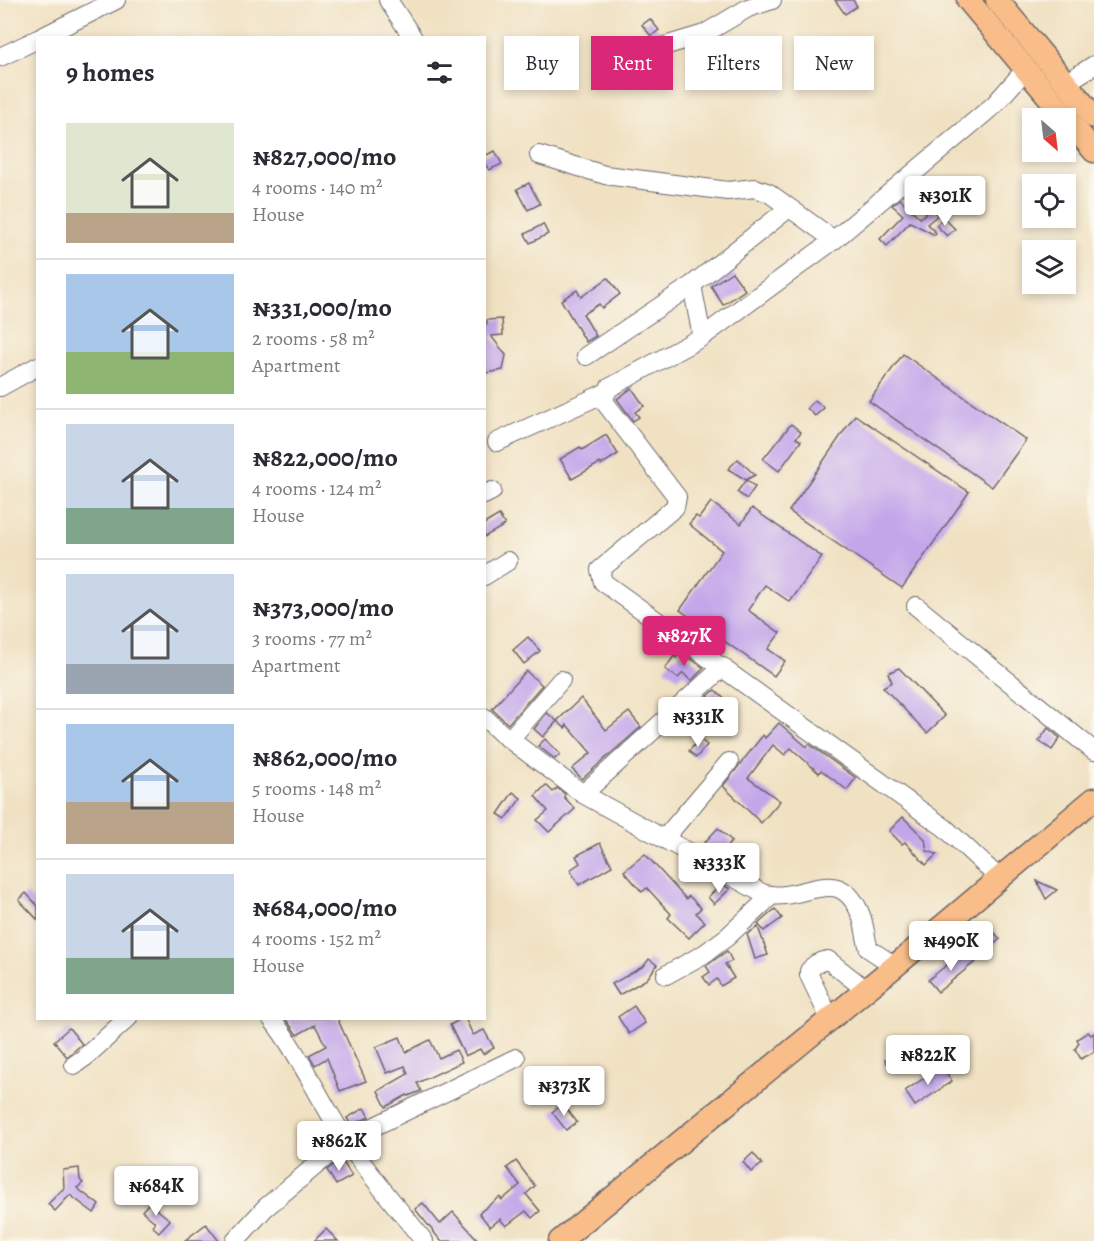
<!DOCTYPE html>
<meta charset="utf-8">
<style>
:root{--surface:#fff;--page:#f2f2f3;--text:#2b2b33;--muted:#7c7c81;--line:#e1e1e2;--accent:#db2777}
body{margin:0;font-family:Alegreya,serif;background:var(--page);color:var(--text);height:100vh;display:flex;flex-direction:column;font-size:22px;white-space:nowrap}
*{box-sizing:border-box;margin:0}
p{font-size:20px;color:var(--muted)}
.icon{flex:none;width:33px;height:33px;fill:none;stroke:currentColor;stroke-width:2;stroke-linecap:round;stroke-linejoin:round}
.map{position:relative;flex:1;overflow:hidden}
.drawer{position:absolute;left:36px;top:36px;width:450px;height:984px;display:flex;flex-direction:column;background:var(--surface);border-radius:0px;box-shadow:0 3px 9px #0003}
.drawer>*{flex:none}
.hud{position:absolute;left:504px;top:36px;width:500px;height:54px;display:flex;gap:12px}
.needle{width:39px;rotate:152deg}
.fabs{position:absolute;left:1022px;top:108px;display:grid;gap:12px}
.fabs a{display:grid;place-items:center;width:54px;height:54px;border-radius:0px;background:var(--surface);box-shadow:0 3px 9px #0003;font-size:30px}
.price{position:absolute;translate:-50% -51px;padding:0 14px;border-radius:6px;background:#fff;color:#222;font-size:20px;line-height:39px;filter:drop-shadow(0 2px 3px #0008)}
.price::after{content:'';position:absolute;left:50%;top:36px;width:18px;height:14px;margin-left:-9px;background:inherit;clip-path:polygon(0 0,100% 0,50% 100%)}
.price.active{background:var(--accent);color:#fff}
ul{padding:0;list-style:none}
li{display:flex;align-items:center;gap:18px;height:150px;padding:0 30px}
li+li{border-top:2px solid var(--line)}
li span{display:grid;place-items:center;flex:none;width:168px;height:120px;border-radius:0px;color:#555}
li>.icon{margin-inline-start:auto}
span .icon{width:72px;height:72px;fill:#fffc;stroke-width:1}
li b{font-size:26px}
h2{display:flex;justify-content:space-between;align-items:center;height:72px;padding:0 30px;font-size:26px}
.tag{padding:0 21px;border-radius:0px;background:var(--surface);box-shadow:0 3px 9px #0003;font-size:21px;line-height:54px}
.tag.active{background:var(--accent);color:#fff}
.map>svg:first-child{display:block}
.building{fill:#c3a6ea}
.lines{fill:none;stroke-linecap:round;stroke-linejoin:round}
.minor-casing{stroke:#6a656a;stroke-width:20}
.major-casing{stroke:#6a656a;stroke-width:25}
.minor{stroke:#fff;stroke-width:18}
.major{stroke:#f8bd89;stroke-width:22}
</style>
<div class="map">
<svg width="1094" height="1241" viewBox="0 0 1094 1241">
<rect width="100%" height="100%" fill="#fbf7ec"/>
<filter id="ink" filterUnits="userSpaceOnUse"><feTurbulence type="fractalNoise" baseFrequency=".0167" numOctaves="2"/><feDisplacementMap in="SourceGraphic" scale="12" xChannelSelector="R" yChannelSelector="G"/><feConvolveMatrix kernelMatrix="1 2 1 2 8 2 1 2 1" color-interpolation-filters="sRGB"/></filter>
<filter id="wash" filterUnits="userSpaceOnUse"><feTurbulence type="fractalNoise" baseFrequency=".008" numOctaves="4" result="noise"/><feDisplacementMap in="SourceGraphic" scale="24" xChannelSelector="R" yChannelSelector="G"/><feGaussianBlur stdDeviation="1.35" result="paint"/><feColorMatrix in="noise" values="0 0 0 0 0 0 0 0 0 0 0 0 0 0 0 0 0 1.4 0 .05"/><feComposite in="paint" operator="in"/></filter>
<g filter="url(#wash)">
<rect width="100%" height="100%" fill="#f0e1c2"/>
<g id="blocks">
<g class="building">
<path d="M 835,0 L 853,0 L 857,6 L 845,14 Z"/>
<path d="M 650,19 L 659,30 L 651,36 L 642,25 Z"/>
<path d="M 495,151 L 502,164 L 489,170 L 484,162 L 484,156 Z"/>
<path d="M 529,183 L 540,204 L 528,210 L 517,189 Z"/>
<path d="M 900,199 L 920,218 L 932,208 L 938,215 L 927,224 L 936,233 L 935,235 L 910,222 L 887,246 L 880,239 L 903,215 L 892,205 Z"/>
<path d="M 944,218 L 955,229 L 947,236 L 936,225 Z"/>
<path d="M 543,224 L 548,234 L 530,243 L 525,234 Z"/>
<path d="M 732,272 L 745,290 L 723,305 L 711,286 Z"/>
<path d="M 608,278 L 620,294 L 602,308 L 599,304 L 583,314 L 596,336 L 586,342 L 561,300 L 577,290 L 581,297 Z"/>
<path d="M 502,319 L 503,335 L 491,336 L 506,355 L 503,370 L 487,373 L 484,360 L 484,324 L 487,324 L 487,320 Z"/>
<path d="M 903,354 L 1026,440 L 992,487 L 869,401 Z"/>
<path d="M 632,388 L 644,406 L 635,412 L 639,417 L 633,421 L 617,399 Z"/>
<path d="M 815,400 L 824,408 L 815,416 L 807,408 Z"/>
<path d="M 855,415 L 969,492 L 902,588 L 789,511 Z"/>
<path d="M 791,424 L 801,432 L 796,438 L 801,441 L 779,471 L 763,459 Z"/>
<path d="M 606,435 L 618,454 L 601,465 L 600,463 L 572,479 L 560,459 L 580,447 L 582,450 Z"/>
<path d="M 738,459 L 755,475 L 746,480 L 728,469 Z"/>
<path d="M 746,480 L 755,487 L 747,499 L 737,492 Z"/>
<path d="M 711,502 L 741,524 L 752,508 L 822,557 L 790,602 L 765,585 L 748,610 L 780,633 L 768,649 L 785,661 L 774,676 L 680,610 L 722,551 L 689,524 L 696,516 L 699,518 Z"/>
<path d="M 499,515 L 505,525 L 484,537 L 484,524 Z"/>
<path d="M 528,637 L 540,651 L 524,664 L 513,650 Z"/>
<path d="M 681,652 L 704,668 L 691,681 L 683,673 L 678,678 L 665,669 L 674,656 L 676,658 Z"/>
<path d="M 899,668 L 945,716 L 927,733 L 883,687 L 892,682 L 888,673 Z"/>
<path d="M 526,671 L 542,685 L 508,724 L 492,709 Z"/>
<path d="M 715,690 L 730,704 L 724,711 L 708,696 Z"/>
<path d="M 581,698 L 606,730 L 629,712 L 641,727 L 582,779 L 572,769 L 591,753 L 567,725 L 565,728 L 557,721 Z"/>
<path d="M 547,713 L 557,721 L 543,737 L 534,729 Z"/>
<path d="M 779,723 L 807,747 L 809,744 L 856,778 L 847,790 L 821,770 L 819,773 L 791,748 L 785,755 L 773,745 L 748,778 L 780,801 L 761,823 L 723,786 L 763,735 L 765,738 Z"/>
<path d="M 1048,728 L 1060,738 L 1052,750 L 1039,741 Z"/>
<path d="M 545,739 L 560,754 L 555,759 L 538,746 Z"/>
<path d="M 700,739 L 707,745 L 696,758 L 689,751 Z"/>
<path d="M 546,785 L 553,792 L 557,788 L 565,794 L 564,797 L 575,809 L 549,832 L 537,820 L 548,811 L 535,796 Z"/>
<path d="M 513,792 L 521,798 L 506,819 L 498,814 Z"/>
<path d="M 903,817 L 925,839 L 927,851 L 937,854 L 926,865 L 905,842 L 902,844 L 889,831 Z"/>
<path d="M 718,828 L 732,841 L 719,855 L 705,842 Z"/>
<path d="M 600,843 L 612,866 L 579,885 L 570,870 L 580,863 L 576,856 Z"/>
<path d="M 645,854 L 686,899 L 689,896 L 701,908 L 696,913 L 705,922 L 689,938 L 668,918 L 671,914 L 647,888 L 642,892 L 624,871 Z"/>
<path d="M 1037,881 L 1057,890 L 1046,899 Z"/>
<path d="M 722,884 L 730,889 L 714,904 L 708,897 Z"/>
<path d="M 26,893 L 38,906 L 38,920 L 19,900 Z"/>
<path d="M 775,909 L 782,918 L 764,931 L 758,924 Z"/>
<path d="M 758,927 L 768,955 L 755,959 L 747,934 Z"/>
<path d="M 994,932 L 1000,939 L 991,947 L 985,940 Z"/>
<path d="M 727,951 L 732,961 L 725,964 L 734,978 L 721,986 L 717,979 L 709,985 L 703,977 L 710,972 L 706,966 Z"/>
<path d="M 970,953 L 976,961 L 938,992 L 928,980 L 958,956 L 961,960 Z"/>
<path d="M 649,959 L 657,965 L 647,979 L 619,995 L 612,984 L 644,966 Z"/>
<path d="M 634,1006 L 645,1023 L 629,1034 L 618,1017 Z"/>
<path d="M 285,1018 L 337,1018 L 366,1081 L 340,1091 L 327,1058 L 315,1065 L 309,1055 L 326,1046 L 315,1025 L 297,1035 Z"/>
<path d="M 462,1018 L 465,1018 L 473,1035 L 484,1030 L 494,1048 L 483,1054 L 480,1049 L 465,1056 L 450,1025 Z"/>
<path d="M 69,1028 L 82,1044 L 67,1057 L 54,1041 Z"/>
<path d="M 1088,1032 L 1091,1035 L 1094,1033 L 1094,1052 L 1081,1059 L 1075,1049 L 1079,1043 L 1077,1039 Z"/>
<path d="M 400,1037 L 406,1052 L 430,1040 L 439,1058 L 456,1050 L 462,1062 L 417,1083 L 421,1091 L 408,1096 L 407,1095 L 386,1107 L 378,1091 L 408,1074 L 405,1066 L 387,1073 L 376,1047 Z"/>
<path d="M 916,1038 L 923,1049 L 892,1071 L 885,1060 Z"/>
<path d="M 942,1066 L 952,1081 L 915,1106 L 905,1091 Z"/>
<path d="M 563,1104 L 577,1122 L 566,1130 L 552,1112 Z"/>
<path d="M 364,1108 L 369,1117 L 351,1125 L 347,1118 Z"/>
<path d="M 753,1153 L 762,1164 L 751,1172 L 743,1162 Z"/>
<path d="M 341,1159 L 352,1176 L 336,1185 L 327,1170 Z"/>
<path d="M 516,1161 L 535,1186 L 526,1194 L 540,1211 L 532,1218 L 526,1211 L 506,1226 L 500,1219 L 490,1227 L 479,1213 L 500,1197 L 502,1200 L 520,1185 L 507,1168 Z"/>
<path d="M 79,1168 L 80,1180 L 83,1183 L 77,1188 L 99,1205 L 94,1213 L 70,1195 L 55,1211 L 48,1204 L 64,1188 L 63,1170 Z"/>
<path d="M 149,1203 L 170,1220 L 159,1232 L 152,1226 L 155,1222 L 142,1211 Z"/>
<path d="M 423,1203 L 440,1224 L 453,1212 L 479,1241 L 441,1241 L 415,1209 Z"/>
<path d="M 206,1224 L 219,1241 L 184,1241 Z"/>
<path d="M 326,1229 L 338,1241 L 314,1241 Z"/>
</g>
</g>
</g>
<g filter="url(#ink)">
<use href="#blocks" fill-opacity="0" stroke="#6a656a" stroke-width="1.5"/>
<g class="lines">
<g class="minor-casing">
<g id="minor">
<path d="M 388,0 L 413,38"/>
<path d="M 40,38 L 116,0"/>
<path d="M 661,47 L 704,34 L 748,8 L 772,0"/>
<path d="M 0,57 L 38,39"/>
<path d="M 1066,83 L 1094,65"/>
<path d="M 539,155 L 605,175 L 728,191 L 755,188 L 769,193 L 834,240"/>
<path d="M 692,285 L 702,337"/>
<path d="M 586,356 L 692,285 L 789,208"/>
<path d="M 0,387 L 38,366"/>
<path d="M 497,442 L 605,393"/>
<path d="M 484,495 L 492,491"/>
<path d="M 484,576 L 508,561"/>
<path d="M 916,606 L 1094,751"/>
<path d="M 484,717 L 501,733 L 583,794 L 762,893 C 801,906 837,860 860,913 C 865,924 865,937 869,949 L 895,966"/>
<path d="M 510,739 L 561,680"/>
<path d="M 583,794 L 723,667"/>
<path d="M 664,839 L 729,762"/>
<path d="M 999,878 L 945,828 L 603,582 L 600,570 L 675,507 L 677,497 L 603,400 L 609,388 L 702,337 L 834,240 L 994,105 L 1026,69"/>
<path d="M 666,975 L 704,954 L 727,937 L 771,896"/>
<path d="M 271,1018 C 301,1056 319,1100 346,1140 C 369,1175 398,1208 424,1241"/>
<path d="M 830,1019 L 809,975 L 809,971 C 813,965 820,961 828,960 L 866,990"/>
<path d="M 74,1065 L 84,1058 L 128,1018"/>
<path d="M 235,1241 L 265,1208 L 346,1140 L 516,1058"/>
</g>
</g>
<g class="major-casing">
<g id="major">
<path d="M 968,0 L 1094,151"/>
<path d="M 997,0 L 1094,117"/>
<path d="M 560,1241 L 895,966 L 1094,799"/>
</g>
</g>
<use href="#minor" class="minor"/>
<use href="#major" class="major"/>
</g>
</g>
</svg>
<div class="fabs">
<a><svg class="needle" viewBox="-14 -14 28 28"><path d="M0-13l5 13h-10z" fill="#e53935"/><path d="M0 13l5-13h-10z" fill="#7c7c81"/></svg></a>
<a><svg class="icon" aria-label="locate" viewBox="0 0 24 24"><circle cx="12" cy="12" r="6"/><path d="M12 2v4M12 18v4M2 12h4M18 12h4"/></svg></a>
<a><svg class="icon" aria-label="layers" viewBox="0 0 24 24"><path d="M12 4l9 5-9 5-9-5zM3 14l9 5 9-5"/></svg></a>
</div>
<b class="price" style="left:945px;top:227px">₦301K</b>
<b class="price active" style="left:684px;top:667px">₦827K</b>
<b class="price" style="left:698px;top:748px">₦331K</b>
<b class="price" style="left:719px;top:894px">₦333K</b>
<b class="price" style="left:951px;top:972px">₦490K</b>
<b class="price" style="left:928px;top:1086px">₦822K</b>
<b class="price" style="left:564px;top:1117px">₦373K</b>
<b class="price" style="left:339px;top:1172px">₦862K</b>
<b class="price" style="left:156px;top:1217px">₦684K</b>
<div class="hud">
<a class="tag">Buy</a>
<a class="tag active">Rent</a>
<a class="tag">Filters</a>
<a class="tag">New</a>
</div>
<section class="drawer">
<h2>9 homes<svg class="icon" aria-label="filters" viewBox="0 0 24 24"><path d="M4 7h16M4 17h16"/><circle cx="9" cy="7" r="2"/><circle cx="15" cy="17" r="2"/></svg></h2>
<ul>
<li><span style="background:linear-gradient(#dfe7d0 75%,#b9a48a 0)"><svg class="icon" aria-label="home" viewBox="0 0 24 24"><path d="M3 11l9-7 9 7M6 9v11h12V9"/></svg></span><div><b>₦827,000/mo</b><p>4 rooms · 140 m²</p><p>House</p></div></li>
<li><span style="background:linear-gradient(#a9c7e8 65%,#8fb573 0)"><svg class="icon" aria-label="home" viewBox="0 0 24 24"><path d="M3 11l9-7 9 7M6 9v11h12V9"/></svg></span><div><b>₦331,000/mo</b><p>2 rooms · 58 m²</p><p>Apartment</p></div></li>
<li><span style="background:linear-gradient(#c9d6e8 70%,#7fa58c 0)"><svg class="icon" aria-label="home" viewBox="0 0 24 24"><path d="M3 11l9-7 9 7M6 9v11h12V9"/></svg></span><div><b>₦822,000/mo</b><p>4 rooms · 124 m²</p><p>House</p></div></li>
<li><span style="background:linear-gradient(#c9d6e8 75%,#9aa5b1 0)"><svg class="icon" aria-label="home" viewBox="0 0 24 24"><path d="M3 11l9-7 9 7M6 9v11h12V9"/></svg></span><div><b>₦373,000/mo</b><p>3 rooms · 77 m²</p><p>Apartment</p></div></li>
<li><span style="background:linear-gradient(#a9c7e8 65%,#b9a48a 0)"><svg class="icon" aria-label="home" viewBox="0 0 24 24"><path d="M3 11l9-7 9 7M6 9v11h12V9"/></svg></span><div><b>₦862,000/mo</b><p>5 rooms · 148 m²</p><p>House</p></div></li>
<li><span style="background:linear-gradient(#c9d6e8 70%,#7fa58c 0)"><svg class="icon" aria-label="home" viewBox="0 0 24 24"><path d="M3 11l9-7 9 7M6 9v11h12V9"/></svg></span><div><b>₦684,000/mo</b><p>4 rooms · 152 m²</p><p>House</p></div></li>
</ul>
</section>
</div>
